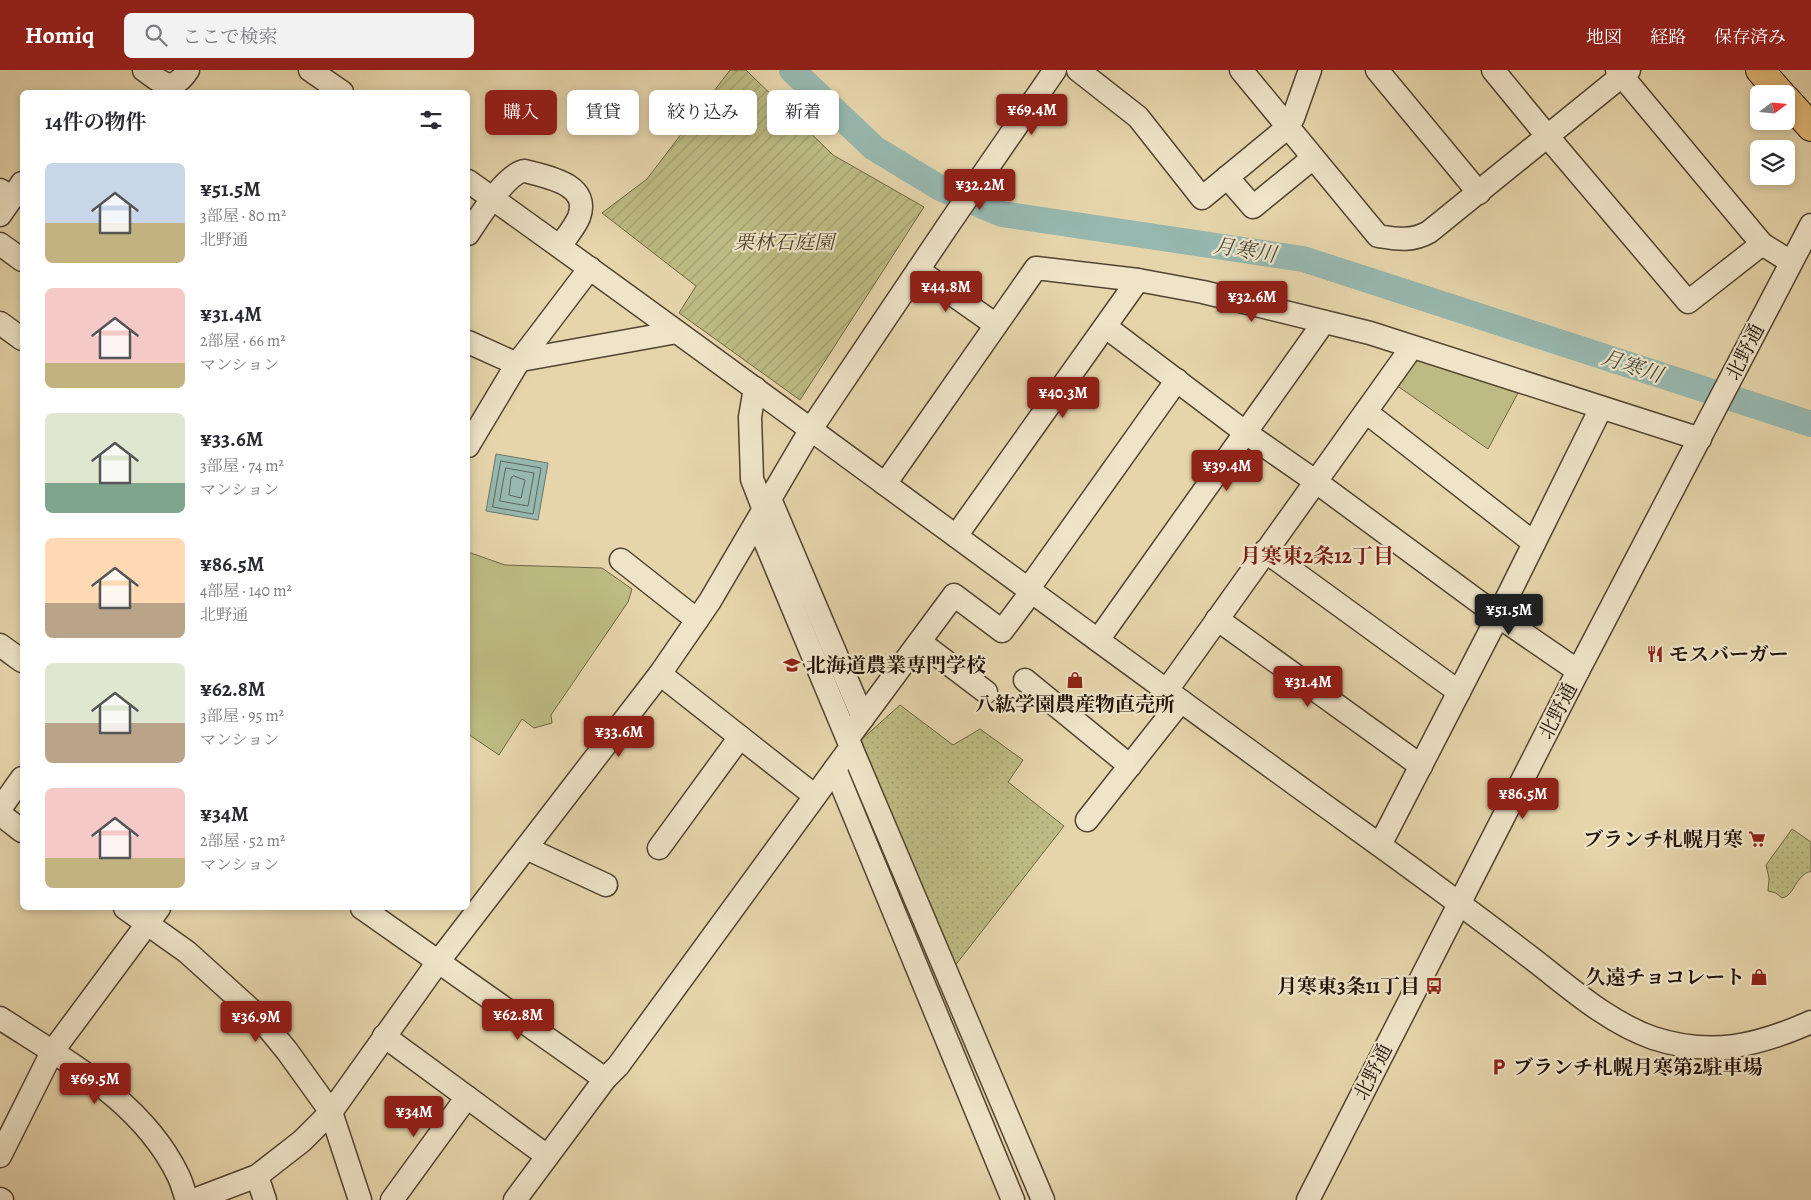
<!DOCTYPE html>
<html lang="ja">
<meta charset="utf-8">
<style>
:root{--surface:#fff;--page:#f2f2f3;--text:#2b2b33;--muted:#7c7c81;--accent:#8f2418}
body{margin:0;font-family:Alegreya,"Noto Serif JP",serif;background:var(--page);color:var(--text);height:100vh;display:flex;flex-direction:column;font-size:19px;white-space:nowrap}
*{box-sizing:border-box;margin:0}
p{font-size:16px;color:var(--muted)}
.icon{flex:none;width:28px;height:28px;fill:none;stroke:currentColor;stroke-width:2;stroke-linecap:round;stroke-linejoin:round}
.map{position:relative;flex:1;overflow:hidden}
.side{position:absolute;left:20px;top:20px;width:450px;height:820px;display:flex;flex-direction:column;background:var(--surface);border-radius:8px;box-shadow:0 2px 8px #0003}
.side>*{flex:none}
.hud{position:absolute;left:485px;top:20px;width:475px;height:45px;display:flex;gap:10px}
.needle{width:32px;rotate:74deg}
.tools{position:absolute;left:1750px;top:15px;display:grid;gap:10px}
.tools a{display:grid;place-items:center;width:45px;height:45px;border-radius:8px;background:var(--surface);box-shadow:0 2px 8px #0003;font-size:25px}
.price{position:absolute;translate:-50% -42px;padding:0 11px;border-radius:5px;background:var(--accent);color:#fff;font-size:16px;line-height:32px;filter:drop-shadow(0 1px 2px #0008)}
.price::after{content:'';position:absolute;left:50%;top:30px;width:15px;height:11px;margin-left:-8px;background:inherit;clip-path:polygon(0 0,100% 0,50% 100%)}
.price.on{background:#222;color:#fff}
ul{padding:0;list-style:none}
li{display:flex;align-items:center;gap:15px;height:125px;padding:0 25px}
li span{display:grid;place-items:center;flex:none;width:140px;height:100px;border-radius:8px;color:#555}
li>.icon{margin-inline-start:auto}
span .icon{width:60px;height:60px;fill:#fffc;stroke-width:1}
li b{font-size:21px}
h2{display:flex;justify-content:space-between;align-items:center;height:60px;padding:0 25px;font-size:21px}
.pill{padding:0 18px;border-radius:8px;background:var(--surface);box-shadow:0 2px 8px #0003;font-size:18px;line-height:45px}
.pill.on{background:var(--accent);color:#fff}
header{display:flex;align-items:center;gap:30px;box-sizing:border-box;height:70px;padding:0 25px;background:var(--accent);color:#fff}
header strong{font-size:24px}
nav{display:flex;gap:28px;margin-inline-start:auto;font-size:18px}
.search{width:350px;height:45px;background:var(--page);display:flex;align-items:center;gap:12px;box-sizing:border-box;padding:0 18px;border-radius:8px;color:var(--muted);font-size:19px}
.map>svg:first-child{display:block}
.grass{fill:url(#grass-dots);stroke:#6f6746}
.park{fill:#bdbb83;stroke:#6f6746}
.garden{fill:url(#garden-furrows);stroke:#6f6746}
.water{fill:#97b8af;stroke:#68766d}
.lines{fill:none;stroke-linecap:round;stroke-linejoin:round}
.shore{stroke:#5c665c;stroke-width:1}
.river{stroke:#97b8af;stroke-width:26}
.minor-casing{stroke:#524432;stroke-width:25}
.major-casing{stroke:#211309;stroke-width:30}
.minor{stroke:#efe4c8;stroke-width:22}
.major{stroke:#e3ba76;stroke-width:28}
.labels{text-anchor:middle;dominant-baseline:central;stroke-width:4.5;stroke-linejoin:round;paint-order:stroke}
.park-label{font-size:20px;font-style:italic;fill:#50452e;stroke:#efe4c8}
.street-label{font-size:20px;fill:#211309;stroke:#efe4c8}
.poi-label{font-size:20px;font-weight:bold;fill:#211309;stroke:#efe4c8;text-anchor:start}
.water-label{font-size:21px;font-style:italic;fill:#4a4d43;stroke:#efe4c8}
.neighbourhood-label{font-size:21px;font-weight:bold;fill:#7a1f14;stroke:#efe4c8}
</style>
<header>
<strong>Homiq</strong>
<div class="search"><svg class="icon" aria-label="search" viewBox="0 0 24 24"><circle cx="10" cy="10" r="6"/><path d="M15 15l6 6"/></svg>ここで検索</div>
<nav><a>地図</a><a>経路</a><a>保存済み</a></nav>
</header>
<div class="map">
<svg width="1811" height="1130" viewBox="0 0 1811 1130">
<defs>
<pattern id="grass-dots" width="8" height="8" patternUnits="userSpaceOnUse" patternTransform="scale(1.25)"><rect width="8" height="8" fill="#bdbb83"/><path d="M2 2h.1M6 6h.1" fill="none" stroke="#a2a070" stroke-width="1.8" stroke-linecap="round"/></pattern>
<pattern id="garden-furrows" width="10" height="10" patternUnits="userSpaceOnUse" patternTransform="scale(1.25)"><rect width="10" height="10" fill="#bdbb83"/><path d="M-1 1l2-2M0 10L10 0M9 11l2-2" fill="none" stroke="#a2a070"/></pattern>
</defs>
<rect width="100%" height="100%" fill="#e6d5ab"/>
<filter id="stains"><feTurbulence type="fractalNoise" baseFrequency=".004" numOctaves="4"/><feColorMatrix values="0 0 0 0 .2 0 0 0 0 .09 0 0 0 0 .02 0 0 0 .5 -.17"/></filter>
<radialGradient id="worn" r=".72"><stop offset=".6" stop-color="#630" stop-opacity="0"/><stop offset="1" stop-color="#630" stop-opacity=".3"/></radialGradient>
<g class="grass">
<path d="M 900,635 L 953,675 L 980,659 L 1023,690 L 1008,712 L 1064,756 L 954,897 L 861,670 Z"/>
<path d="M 1792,759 L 1811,772 L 1811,801 C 1794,806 1795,826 1782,828 L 1776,823 L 1768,821 L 1769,808 L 1766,795 Z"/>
</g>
<g class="park">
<path d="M 1417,290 L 1518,323 L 1488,379 L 1396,315 L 1411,292 Z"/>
<path d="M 468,482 L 505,495 L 602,498 L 632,519 L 628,532 L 551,645 L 552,653 L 534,658 L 522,649 L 499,685 L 468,664 Z"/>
</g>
<path class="garden" d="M 730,0 L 746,0 L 833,85 L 924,137 L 800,330 L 679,243 L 696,216 L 602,143 L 647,109 Z"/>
<path class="water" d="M 496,384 L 548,393 L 538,450 L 486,441 Z"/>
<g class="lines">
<g class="shore">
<path d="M 501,391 L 541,398 L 533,444 L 493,437 Z"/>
<path d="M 506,398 L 534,403 L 528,436 L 500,431 Z"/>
<path d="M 514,406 L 525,410 L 521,428 L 509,425 L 511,408 Z"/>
</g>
<path class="river" d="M 792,0 L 874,78 L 940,118 L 1002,144 L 1303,189 L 1811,354"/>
<g class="minor-casing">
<g id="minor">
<path d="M 144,0 C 164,14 172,24 188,0"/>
<path d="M 310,0 L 342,22"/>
<path d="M 1078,0 L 1138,47 L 1202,128 L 1288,57 L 1293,48 L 1310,0"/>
<path d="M 1241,0 L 1378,166 C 1397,169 1411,172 1429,162 L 1629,0"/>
<path d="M 1377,0 L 1479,123"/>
<path d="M 1493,0 L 1548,67 L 1688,232 L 1762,174"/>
<path d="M 1617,0 L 1762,174 L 1791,192"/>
<path d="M 1227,107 L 1253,137 L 1313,88"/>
<path d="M 468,111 C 767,324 1061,546 1360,761 C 1417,802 1474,844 1530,887 C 1568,916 1607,952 1653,968 C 1711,987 1757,976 1811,952"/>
<path d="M 0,120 L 12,128 L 22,113"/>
<path d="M 0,145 L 12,128"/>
<path d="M 468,164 C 478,149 507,102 525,101 C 547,107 591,114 579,147 C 575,157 566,167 560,176"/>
<path d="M 0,174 L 22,190"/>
<path d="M 918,200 L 996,255"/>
<path d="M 0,253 L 22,269"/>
<path d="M 1106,257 L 1246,363 L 1315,411 L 1498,546 L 1578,601"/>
<path d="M 468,272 L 517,294"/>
<path d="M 521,290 L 677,262"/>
<path d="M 755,318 L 750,347 L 752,409 L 764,440"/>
<path d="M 1366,342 L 1534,473"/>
<path d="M 468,376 L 517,294 L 590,198"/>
<path d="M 885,414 L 1036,198 L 1138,210 L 1203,222 L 1370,263 L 1700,369"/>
<path d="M 770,429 L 863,648"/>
<path d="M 956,466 L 1138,210"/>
<path d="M 1265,481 L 1459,622"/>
<path d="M 621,490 L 697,550"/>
<path d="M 1029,518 L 1177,310"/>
<path d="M 1217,549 L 1421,696"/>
<path d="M 1098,570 L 1324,252"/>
<path d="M 920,572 L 986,622"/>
<path d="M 0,575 L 22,591"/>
<path d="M 660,604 L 815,726"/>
<path d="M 1025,610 L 1130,696"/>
<path d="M 1167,620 L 1412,277"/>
<path d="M 848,668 L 954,525 L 1002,561 L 1032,521"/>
<path d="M 851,677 L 1043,1130"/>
<path d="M 835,699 L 1013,1130"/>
<path d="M 0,739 L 22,708"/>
<path d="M 0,744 L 22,761"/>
<path d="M 1087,750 L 1181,631"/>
<path d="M 1380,775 L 1498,546 L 1601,338"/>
<path d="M 526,778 L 606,815"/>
<path d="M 659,778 L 740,667"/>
<path d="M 125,838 L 187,882 L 260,948 L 287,981 L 331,1042 L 360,1130"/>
<path d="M 362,838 L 605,1009 L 515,1130"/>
<path d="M 0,948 C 66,991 142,1031 178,1105 C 182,1113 184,1122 187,1130"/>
<path d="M 384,966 L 547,1086"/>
<path d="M 605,1009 L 618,996 L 851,677 L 757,452"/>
<path d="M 0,1086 L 52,982 L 159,838"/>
<path d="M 257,1106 L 265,1130"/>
<path d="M 0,1129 L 2,1130"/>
<path d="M 194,1130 L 257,1106 L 302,1071 L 331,1042 L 438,892 L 660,604 L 710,531 L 811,359 L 951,151 L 1055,0"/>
<path d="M 392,1130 L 467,1027"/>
<path d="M 1308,1130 L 1578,601 L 1811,155"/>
</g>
</g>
<g class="major-casing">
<g id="major">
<path d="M 1760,0 L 1781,24"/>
<path d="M 1786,29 L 1811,57"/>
</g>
</g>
<use href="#minor" class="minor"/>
<use href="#major" class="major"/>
</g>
<defs>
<g id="restaurant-bare" transform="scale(1.35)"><path d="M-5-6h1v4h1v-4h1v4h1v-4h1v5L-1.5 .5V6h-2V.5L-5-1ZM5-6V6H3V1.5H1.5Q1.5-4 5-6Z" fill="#8f2418" stroke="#efe4c8" stroke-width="2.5" paint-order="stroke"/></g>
<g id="university-bare" transform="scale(1.35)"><path d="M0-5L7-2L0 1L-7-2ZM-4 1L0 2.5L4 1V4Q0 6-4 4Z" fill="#8f2418" stroke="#efe4c8" stroke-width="2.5" paint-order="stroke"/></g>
<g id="shop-bare" transform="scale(1.35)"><path d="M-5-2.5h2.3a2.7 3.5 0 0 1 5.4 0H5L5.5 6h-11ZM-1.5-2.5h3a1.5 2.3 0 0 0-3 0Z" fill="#8f2418" stroke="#efe4c8" stroke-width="2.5" paint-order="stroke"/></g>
<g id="supermarket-bare" transform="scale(1.35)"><path d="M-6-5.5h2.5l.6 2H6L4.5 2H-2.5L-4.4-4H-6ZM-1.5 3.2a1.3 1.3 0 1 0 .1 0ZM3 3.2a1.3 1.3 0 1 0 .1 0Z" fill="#8f2418" stroke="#efe4c8" stroke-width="2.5" paint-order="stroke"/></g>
<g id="bus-bare" transform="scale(1.35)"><path d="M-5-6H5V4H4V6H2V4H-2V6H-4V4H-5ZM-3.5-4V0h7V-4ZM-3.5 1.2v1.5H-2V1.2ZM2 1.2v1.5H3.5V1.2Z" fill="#8f2418" stroke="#efe4c8" stroke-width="2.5" paint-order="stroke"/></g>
<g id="parking-bare" transform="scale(1.35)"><path d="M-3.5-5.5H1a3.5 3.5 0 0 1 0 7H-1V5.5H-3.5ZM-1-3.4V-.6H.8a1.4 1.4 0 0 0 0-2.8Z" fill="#8f2418" stroke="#efe4c8" stroke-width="2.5" paint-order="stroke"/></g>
</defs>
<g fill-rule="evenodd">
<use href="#restaurant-bare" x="1655" y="584"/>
<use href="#university-bare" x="792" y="595"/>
<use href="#shop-bare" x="1075" y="610"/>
<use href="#supermarket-bare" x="1757" y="769"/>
<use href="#shop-bare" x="1759" y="907"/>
<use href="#bus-bare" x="1434" y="916"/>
<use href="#parking-bare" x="1499" y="997"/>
</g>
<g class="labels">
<g class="park-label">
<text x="784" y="172">栗林石庭園</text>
</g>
<g class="street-label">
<text transform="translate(1745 282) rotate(-63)">北野通</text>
<text transform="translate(1558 641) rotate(-63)">北野通</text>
<text transform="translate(1373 1002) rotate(-63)">北野通</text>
</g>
<g class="poi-label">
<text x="1669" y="584">モスバーガー</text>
<text x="806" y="595">北海道農業専門学校</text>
<text x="1075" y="634" text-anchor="middle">八紘学園農産物直売所</text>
<text x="1743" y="769" text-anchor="end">ブランチ札幌月寒</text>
<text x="1745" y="907" text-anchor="end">久遠チョコレート</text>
<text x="1420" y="916" text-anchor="end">月寒東3条11丁目</text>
<text x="1513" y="997">ブランチ札幌月寒第2駐車場</text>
</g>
<g class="water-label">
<text transform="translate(1245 180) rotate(9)">月寒川</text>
<text transform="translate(1632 296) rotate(18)">月寒川</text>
</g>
<g class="neighbourhood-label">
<text x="1317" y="486">月寒東2条12丁目</text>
</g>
</g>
<rect width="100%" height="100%" filter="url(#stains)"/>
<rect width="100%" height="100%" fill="url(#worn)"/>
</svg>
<div class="tools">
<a><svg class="needle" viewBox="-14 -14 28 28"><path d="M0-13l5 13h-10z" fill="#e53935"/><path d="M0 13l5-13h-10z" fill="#7c7c81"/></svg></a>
<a><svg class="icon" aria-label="layers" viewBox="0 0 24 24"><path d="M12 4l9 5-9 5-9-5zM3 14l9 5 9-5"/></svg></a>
</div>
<b class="price" style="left:1032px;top:66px">¥69.4M</b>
<b class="price" style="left:980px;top:141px">¥32.2M</b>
<b class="price" style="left:946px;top:243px">¥44.8M</b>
<b class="price" style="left:1252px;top:253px">¥32.6M</b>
<b class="price" style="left:1063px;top:349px">¥40.3M</b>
<b class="price" style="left:1227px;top:422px">¥39.4M</b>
<b class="price on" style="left:1509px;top:566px">¥51.5M</b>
<b class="price" style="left:1308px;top:638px">¥31.4M</b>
<b class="price" style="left:619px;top:688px">¥33.6M</b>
<b class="price" style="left:1523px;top:750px">¥86.5M</b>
<b class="price" style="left:518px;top:971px">¥62.8M</b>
<b class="price" style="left:256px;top:973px">¥36.9M</b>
<b class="price" style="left:95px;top:1035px">¥69.5M</b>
<b class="price" style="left:414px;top:1068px">¥34M</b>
<div class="hud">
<a class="pill on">購入</a>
<a class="pill">賃貸</a>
<a class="pill">絞り込み</a>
<a class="pill">新着</a>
</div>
<section class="side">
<h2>14件の物件<svg class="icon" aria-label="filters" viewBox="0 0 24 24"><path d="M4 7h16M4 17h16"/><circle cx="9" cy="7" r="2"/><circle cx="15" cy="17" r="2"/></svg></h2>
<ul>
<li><span style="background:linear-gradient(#c9d6e8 60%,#c2b280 0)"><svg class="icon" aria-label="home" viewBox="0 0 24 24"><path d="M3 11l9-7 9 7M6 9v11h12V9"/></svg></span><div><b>¥51.5M</b><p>3部屋 · 80 m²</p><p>北野通</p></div></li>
<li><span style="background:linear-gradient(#f6c9c9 75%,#c2b280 0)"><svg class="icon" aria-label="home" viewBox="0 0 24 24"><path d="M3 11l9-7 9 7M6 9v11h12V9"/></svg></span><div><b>¥31.4M</b><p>2部屋 · 66 m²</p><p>マンション</p></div></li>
<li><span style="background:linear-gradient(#dfe7d0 70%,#7fa58c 0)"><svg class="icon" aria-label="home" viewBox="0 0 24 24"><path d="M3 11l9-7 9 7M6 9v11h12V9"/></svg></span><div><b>¥33.6M</b><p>3部屋 · 74 m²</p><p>マンション</p></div></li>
<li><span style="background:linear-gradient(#ffd9b3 65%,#b9a48a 0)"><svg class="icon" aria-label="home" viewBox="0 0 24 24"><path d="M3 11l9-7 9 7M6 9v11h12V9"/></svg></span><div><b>¥86.5M</b><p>4部屋 · 140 m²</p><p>北野通</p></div></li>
<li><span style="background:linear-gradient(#dfe7d0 60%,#b9a48a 0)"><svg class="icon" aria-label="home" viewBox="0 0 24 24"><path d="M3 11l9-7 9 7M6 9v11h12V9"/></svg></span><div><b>¥62.8M</b><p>3部屋 · 95 m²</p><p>マンション</p></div></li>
<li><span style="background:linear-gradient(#f6c9c9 70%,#c2b280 0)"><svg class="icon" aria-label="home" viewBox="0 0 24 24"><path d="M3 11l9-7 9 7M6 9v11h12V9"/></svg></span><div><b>¥34M</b><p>2部屋 · 52 m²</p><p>マンション</p></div></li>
</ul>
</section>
</div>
